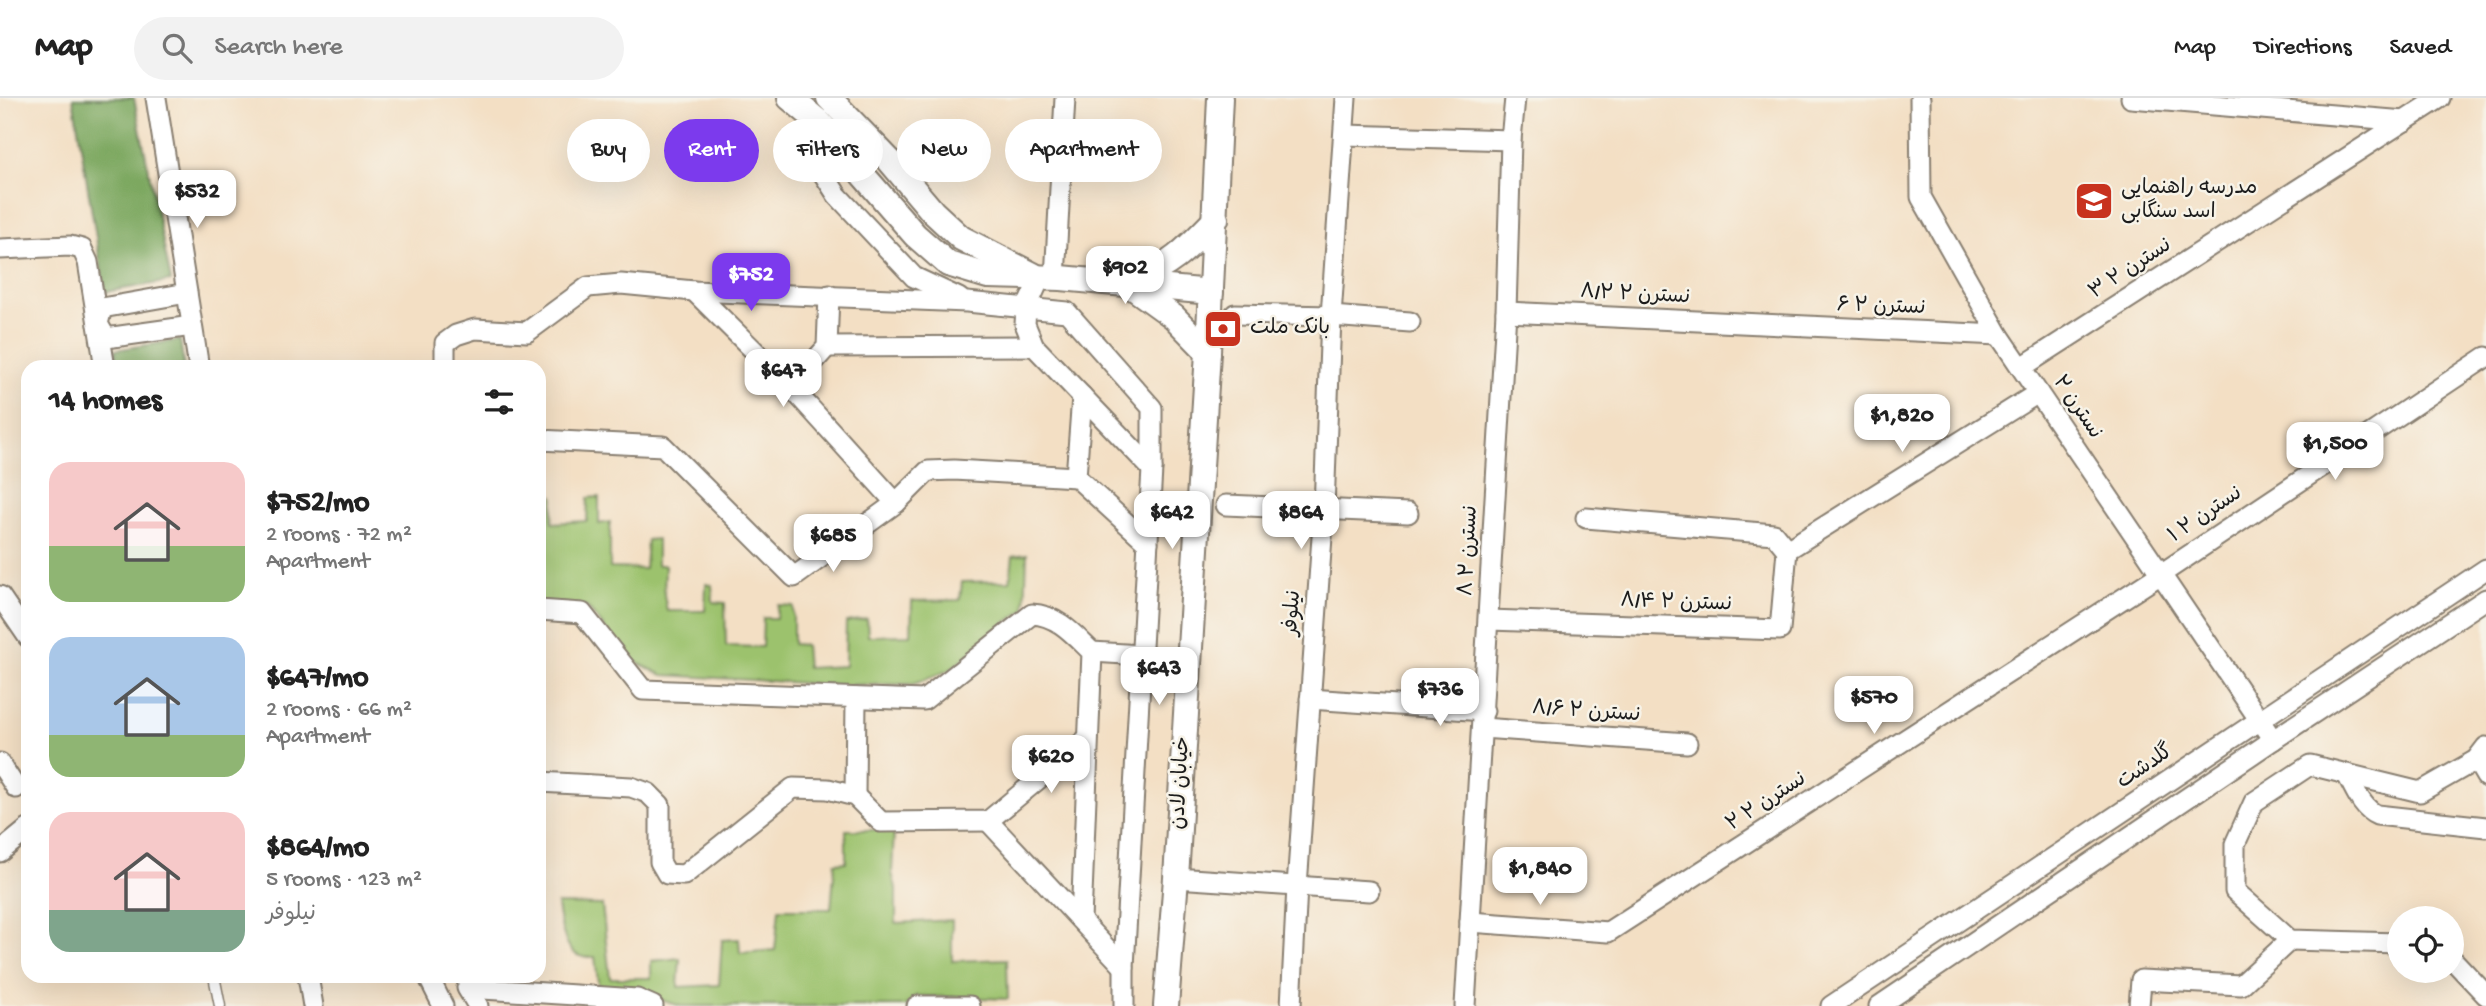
<!DOCTYPE html>
<meta charset="utf-8">
<style>
:root{--surface:#fff;--page:#f2f2f2;--text:#222;--muted:#767676;--line:#e0e0e0;--accent:#7c3aed}
body{margin:0;font-family:"Gochi Hand","Playpen Sans Arabic",sans-serif;background:var(--page);color:var(--text);height:100vh;display:flex;flex-direction:column;font-size:26px;white-space:nowrap}
*{box-sizing:border-box;margin:0}
p{font-size:23px;color:var(--muted)}
.icon{flex:none;width:38px;height:38px;fill:none;stroke:currentColor;stroke-width:2;stroke-linecap:round;stroke-linejoin:round}
.map{position:relative;flex:1;overflow:hidden}
.panel{position:absolute;left:21px;top:262px;width:525px;height:623px;display:flex;flex-direction:column;background:var(--surface);border-radius:21px;box-shadow:0 7px 28px #0002}
.panel>*{flex:none}
.guide{position:absolute;left:567px;top:21px;width:665px;height:63px;display:flex;gap:14px}
.buttons{position:absolute;left:2387px;top:808px;display:grid;gap:14px}
.buttons a{display:grid;place-items:center;width:77px;height:77px;border-radius:50%;background:var(--surface);box-shadow:0 7px 28px #0002;font-size:35px}
.price{position:absolute;translate:-50% -60px;padding:0 16px;border-radius:14px;background:#fff;color:#222;font-size:23px;line-height:46px;filter:drop-shadow(0 2px 4px #0008)}
.price::after{content:'';position:absolute;left:50%;top:42px;width:21px;height:16px;margin-left:-10px;background:inherit;clip-path:polygon(0 0,100% 0,50% 100%)}
.price.on{background:var(--accent);color:#fff}
ul{padding:0;list-style:none}
li{display:flex;align-items:center;gap:21px;height:175px;padding:0 28px}
li span{display:grid;place-items:center;flex:none;width:196px;height:140px;border-radius:21px;color:#555}
li>.icon{margin-inline-start:auto}
span .icon{width:84px;height:84px;fill:#fffc;stroke-width:1}
li b{font-size:30px}
h2{display:flex;justify-content:space-between;align-items:center;height:84px;padding:0 28px;font-size:30px}
.chip{padding:0 24px;border-radius:32px;background:var(--surface);box-shadow:0 7px 28px #0002;font-size:24px;line-height:63px}
.chip.on{background:var(--accent);color:#fff}
header{display:flex;align-items:center;gap:42px;box-sizing:border-box;height:98px;padding:0 35px;background:var(--surface);border-bottom:2px solid var(--line)}
header strong{font-size:33px}
nav{display:flex;gap:38px;margin-inline-start:auto;font-size:24px}
.search{width:490px;height:63px;background:var(--page);display:flex;align-items:center;gap:18px;box-sizing:border-box;padding:0 24px;border-radius:38px;color:var(--muted);font-size:26px}
.map>svg:first-child{display:block}
.green{fill:#9cc26d;stroke:#5c6f44;stroke-width:2}
.forest{fill:#7da860;stroke:#4c623e;stroke-width:2}
.lines{fill:none;stroke-linecap:round;stroke-linejoin:round}
.service-casing{stroke:#887e70;stroke-width:13}
.minor-casing{stroke:#887e70;stroke-width:23}
.tertiary-casing{stroke:#887e70;stroke-width:28}
.service{stroke:#fff;stroke-width:10}
.minor{stroke:#fff;stroke-width:19}
.tertiary{stroke:#fff;stroke-width:24}
.labels{text-anchor:middle;dominant-baseline:central;stroke-width:5;stroke-linejoin:round;paint-order:stroke}
.poi-label{font-size:21px;fill:#1c1c1c;stroke:#f7f3e8;text-anchor:start}
.street-label{font-size:21px;fill:#1c1c1c;stroke:#f7f3e8}
</style>
<header>
<strong>Map</strong>
<div class="search"><svg class="icon" aria-label="search" viewBox="0 0 24 24"><circle cx="10" cy="10" r="6"/><path d="M15 15l6 6"/></svg>Search here</div>
<nav><a>Map</a><a>Directions</a><a>Saved</a></nav>
</header>
<div class="map">
<svg width="2486" height="908" viewBox="0 0 2486 908">
<rect width="100%" height="100%" fill="#f7f3e8"/>
<filter id="ink" filterUnits="userSpaceOnUse"><feTurbulence type="fractalNoise" baseFrequency=".0143" numOctaves="2"/><feDisplacementMap in="SourceGraphic" scale="14" xChannelSelector="R" yChannelSelector="G"/><feConvolveMatrix kernelMatrix="1 2 1 2 8 2 1 2 1" color-interpolation-filters="sRGB"/></filter>
<filter id="wash" filterUnits="userSpaceOnUse"><feTurbulence type="fractalNoise" baseFrequency=".00686" numOctaves="4" result="noise"/><feDisplacementMap in="SourceGraphic" scale="28" xChannelSelector="R" yChannelSelector="G"/><feGaussianBlur stdDeviation="1.57" result="paint"/><feColorMatrix in="noise" values="0 0 0 0 0 0 0 0 0 0 0 0 0 0 0 0 0 1.4 0 .05"/><feComposite in="paint" operator="in"/></filter>
<g filter="url(#wash)">
<rect width="100%" height="100%" fill="#f3dfc4"/>
<g class="green">
<path d="M 539,350 L 543,350 L 543,398 L 554,398 L 552,425 L 587,423 L 588,400 L 599,399 L 599,426 L 610,424 L 610,470 L 645,471 L 647,442 L 657,441 L 657,467 L 665,467 L 664,497 L 667,513 L 705,513 L 706,486 L 712,487 L 713,504 L 725,505 L 726,548 L 762,549 L 763,520 L 776,520 L 778,507 L 793,508 L 793,546 L 805,547 L 807,570 L 845,568 L 846,524 L 867,521 L 868,538 L 911,537 L 912,503 L 960,502 L 962,484 L 1010,483 L 1013,458 L 1027,456 L 1025,512 L 1005,525 L 950,572 L 914,586 L 838,587 L 663,577 L 631,562 L 587,509 L 539,507 Z"/>
<path d="M 846,732 L 894,732 L 892,775 L 896,790 L 896,825 L 952,822 L 952,863 L 1007,861 L 1008,901 L 916,898 L 906,908 L 681,908 L 644,897 L 599,894 L 595,859 C 587,859 579,860 573,854 C 564,845 558,819 557,806 L 602,807 L 610,880 L 651,880 L 651,863 L 680,860 L 678,889 L 719,887 L 722,842 L 739,841 L 740,855 L 775,852 L 779,811 L 831,811 L 835,765 L 846,764 Z"/>
</g>
<g class="forest">
<path d="M 73,0 L 134,0 L 171,183 L 105,194 Z"/>
<path d="M 180,242 L 184,269 L 118,269 L 115,252 Z"/>
</g>
</g>
<g filter="url(#ink)">
<g class="lines">
<g class="service-casing">
<path id="service" d="M 214,878 L 220,908"/>
</g>
<g class="minor-casing">
<g id="minor">
<path d="M 156,0 L 199,270"/>
<path d="M 1920,0 L 1921,99 L 1999,237 L 2273,642"/>
<path d="M 2131,0 L 2405,23"/>
<path d="M 1345,37 L 1511,42"/>
<path d="M 821,72 L 837,97 L 914,179 L 959,200"/>
<path d="M 0,151 L 70,148 L 82,151 L 88,164 L 105,270"/>
<path d="M 1040,180 L 1026,211 L 1025,226 L 1034,248 L 1152,371"/>
<path d="M 1055,180 L 1065,0"/>
<path d="M 694,193 L 791,289 L 896,405"/>
<path d="M 187,195 L 102,210 L 98,226 L 106,240 L 192,228"/>
<path d="M 1506,214 L 1999,237"/>
<path d="M 1235,216 L 1331,218 L 1410,224"/>
<path d="M 827,249 L 1034,248"/>
<path d="M 2022,269 L 2440,0"/>
<path d="M 445,270 L 445,245 L 456,237 L 475,231 L 527,234 L 588,189 L 621,186 L 694,193 L 967,204 L 1067,214 L 1152,310 L 1152,371 L 1124,869 L 1124,908"/>
<path d="M 791,289 L 827,249 L 829,197"/>
<path d="M 539,342 L 663,348 L 794,479 L 896,405 L 928,373 L 954,372 L 1076,379 L 1148,445"/>
<path d="M 1076,379 L 1082,298"/>
<path d="M 1226,407 L 1408,415"/>
<path d="M 1586,420 L 1774,436 L 1787,452"/>
<path d="M 1787,452 L 2038,295"/>
<path d="M 0,498 L 28,539"/>
<path d="M 539,512 L 582,515 L 643,592 L 924,602 L 1032,516 C 1058,517 1075,538 1092,554 L 1081,822"/>
<path d="M 1489,522 L 1780,532 L 1787,452"/>
<path d="M 1092,554 L 1141,557"/>
<path d="M 1310,601 L 1484,613"/>
<path d="M 1482,630 L 1687,645"/>
<path d="M 2476,662 L 2486,679"/>
<path d="M 0,665 L 16,690"/>
<path d="M 2347,677 C 2355,691 2362,711 2377,717 L 2486,729"/>
<path d="M 539,684 L 631,689 L 648,695 L 660,707 L 660,764 L 667,776 L 684,777 L 793,690 L 828,691 L 855,698 L 881,724 L 988,723 L 1088,640"/>
<path d="M 855,698 L 856,600"/>
<path d="M 988,723 L 1124,869"/>
<path d="M 0,754 L 28,731"/>
<path d="M 1176,780 L 1369,793"/>
<path d="M 1470,824 L 1608,834 L 2161,476 L 2486,259"/>
<path d="M 2399,845 L 2290,842 L 2235,793 L 2235,746 L 2254,704 L 2310,667 L 2420,694 L 2476,662 L 2486,649"/>
<path d="M 2452,861 L 2486,897"/>
<path d="M 308,878 L 313,908"/>
<path d="M 428,878 L 443,908"/>
<path d="M 478,908 L 467,890 L 637,901 L 653,908"/>
<path d="M 917,908 L 970,908"/>
<path d="M 1291,908 L 1297,788 L 1324,411 L 1331,218 L 1346,0"/>
<path d="M 1465,908 L 1506,214 L 1511,42 L 1515,0"/>
<path d="M 1831,908 L 2486,471"/>
<path d="M 1879,908 L 2273,642 L 2486,501"/>
<path d="M 2139,908 L 2141,882 L 2241,887 L 2290,842"/>
</g>
</g>
<g class="tertiary-casing">
<g id="tertiary">
<path d="M 790,0 L 819,24 L 842,49 L 862,76 L 915,137 L 948,166 L 988,178 L 1061,180 L 1211,194"/>
<path d="M 829,0 L 889,62 L 933,114 L 961,140 L 1033,177"/>
<path d="M 1131,184 C 1172,167 1185,153 1216,121"/>
<path d="M 1131,188 L 1174,219 L 1208,254"/>
<path d="M 1166,908 L 1176,780 L 1208,254 L 1220,0"/>
</g>
</g>
<use href="#service" class="service"/>
<use href="#minor" class="minor"/>
<use href="#tertiary" class="tertiary"/>
</g>
</g>
<defs>
<g id="school-square" transform="scale(2.0125)"><rect x="-9" y="-9" width="18" height="18" rx="4" fill="#c8321e" stroke="#f7f3e8"/><path d="M0-5L7-2L0 1L-7-2ZM-4 1L0 2.5L4 1V4Q0 6-4 4Z" fill="#fff"/></g>
<g id="bank-square" transform="scale(2.0125)"><rect x="-9" y="-9" width="18" height="18" rx="4" fill="#c8321e" stroke="#f7f3e8"/><path d="M-6-4H6V4H-6ZM0-2.3a2.3 2.3 0 1 0 0 4.6a2.3 2.3 0 1 0 0-4.6Z" fill="#fff"/></g>
</defs>
<g fill-rule="evenodd">
<use href="#school-square" x="2094" y="103"/>
<use href="#bank-square" x="1223" y="231"/>
</g>
<g class="labels">
<g class="poi-label">
<text x="2121" y="91">مدرسه راهنمایی<tspan x="2121" dy="24">اسد سنگابی</tspan></text>
<text x="1250" y="231">بانک ملت</text>
</g>
<g class="street-label">
<text transform="translate(2131 172) rotate(-33)">۳ نسترن ۲</text>
<text transform="translate(1635 198) rotate(3)">۸/۲ نسترن ۲</text>
<text transform="translate(1881 210) rotate(2)">۶ نسترن ۲</text>
<text transform="translate(2076 310) rotate(56)">نسترن ۲</text>
<text transform="translate(2206 418) rotate(-34)">۱ نسترن ۲</text>
<text transform="translate(1470 453) rotate(-87)">۸ نسترن ۲</text>
<text transform="translate(1676 506) rotate(2)">۸/۴ نسترن ۲</text>
<text transform="translate(1294 515) rotate(-86)">نیلوفر</text>
<text transform="translate(1586 615) rotate(4)">۸/۶ نسترن ۲</text>
<text transform="translate(2146 670) rotate(-34)">گلدشت</text>
<text transform="translate(1182 685) rotate(-87)">خیابان لادن</text>
<text transform="translate(1767 705) rotate(-33)">۲ نسترن ۲</text>
</g>
</g>
</svg>
<div class="buttons">
<a><svg class="icon" aria-label="locate" viewBox="0 0 24 24"><circle cx="12" cy="12" r="6"/><path d="M12 2v4M12 18v4M2 12h4M18 12h4"/></svg></a>
</div>
<b class="price" style="left:197px;top:132px">$532</b>
<b class="price" style="left:1125px;top:208px">$902</b>
<b class="price on" style="left:751px;top:215px">$752</b>
<b class="price" style="left:783px;top:311px">$647</b>
<b class="price" style="left:1902px;top:356px">$1,820</b>
<b class="price" style="left:2335px;top:384px">$1,500</b>
<b class="price" style="left:1172px;top:453px">$642</b>
<b class="price" style="left:1301px;top:453px">$864</b>
<b class="price" style="left:833px;top:476px">$685</b>
<b class="price" style="left:1159px;top:609px">$643</b>
<b class="price" style="left:1440px;top:630px">$736</b>
<b class="price" style="left:1874px;top:638px">$570</b>
<b class="price" style="left:1051px;top:697px">$620</b>
<b class="price" style="left:1540px;top:809px">$1,840</b>
<div class="guide">
<a class="chip">Buy</a>
<a class="chip on">Rent</a>
<a class="chip">Filters</a>
<a class="chip">New</a>
<a class="chip">Apartment</a>
</div>
<section class="panel">
<h2>14 homes<svg class="icon" aria-label="filters" viewBox="0 0 24 24"><path d="M4 7h16M4 17h16"/><circle cx="9" cy="7" r="2"/><circle cx="15" cy="17" r="2"/></svg></h2>
<ul>
<li><span style="background:linear-gradient(#f6c9c9 60%,#8fb573 0)"><svg class="icon" aria-label="home" viewBox="0 0 24 24"><path d="M3 11l9-7 9 7M6 9v11h12V9"/></svg></span><div><b>$752/mo</b><p>2 rooms · 72 m²</p><p>Apartment</p></div></li>
<li><span style="background:linear-gradient(#a9c7e8 70%,#8fb573 0)"><svg class="icon" aria-label="home" viewBox="0 0 24 24"><path d="M3 11l9-7 9 7M6 9v11h12V9"/></svg></span><div><b>$647/mo</b><p>2 rooms · 66 m²</p><p>Apartment</p></div></li>
<li><span style="background:linear-gradient(#f6c9c9 70%,#7fa58c 0)"><svg class="icon" aria-label="home" viewBox="0 0 24 24"><path d="M3 11l9-7 9 7M6 9v11h12V9"/></svg></span><div><b>$864/mo</b><p>5 rooms · 123 m²</p><p>نیلوفر</p></div></li>
</ul>
</section>
</div>
